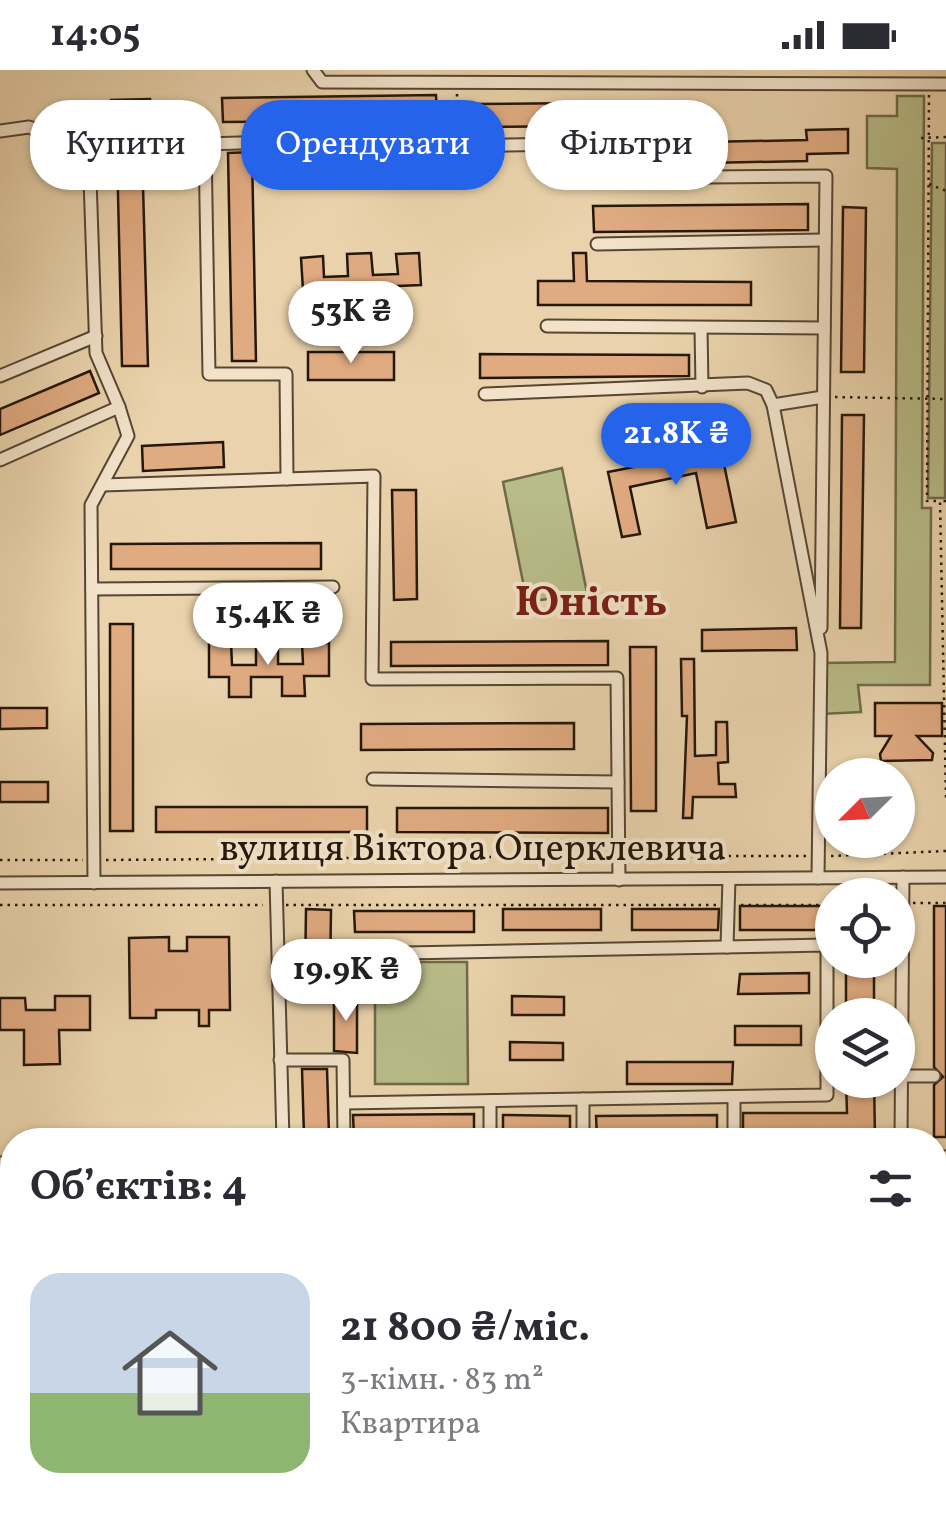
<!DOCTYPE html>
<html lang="uk">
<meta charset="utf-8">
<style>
:root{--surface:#fff;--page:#f7f7f7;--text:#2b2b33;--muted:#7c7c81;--accent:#2563eb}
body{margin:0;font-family:Vollkorn,serif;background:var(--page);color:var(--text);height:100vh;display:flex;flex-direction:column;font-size:38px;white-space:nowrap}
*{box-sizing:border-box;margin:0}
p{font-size:32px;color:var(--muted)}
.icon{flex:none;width:55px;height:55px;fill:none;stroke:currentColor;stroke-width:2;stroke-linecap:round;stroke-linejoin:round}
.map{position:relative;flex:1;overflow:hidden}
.details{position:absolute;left:0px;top:1058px;width:948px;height:392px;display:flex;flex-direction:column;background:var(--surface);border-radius:40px 40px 0 0;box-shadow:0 2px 8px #0004}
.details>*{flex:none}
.top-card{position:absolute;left:30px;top:30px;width:888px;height:90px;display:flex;gap:20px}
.needle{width:65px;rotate:246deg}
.tools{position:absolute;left:815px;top:688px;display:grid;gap:20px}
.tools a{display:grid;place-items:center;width:100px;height:100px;border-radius:50%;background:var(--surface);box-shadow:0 2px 8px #0004;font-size:50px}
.price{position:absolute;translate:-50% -85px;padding:0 22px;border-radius:35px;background:#fff;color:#222;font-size:32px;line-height:65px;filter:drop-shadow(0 2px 5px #0008)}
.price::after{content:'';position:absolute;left:50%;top:60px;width:30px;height:22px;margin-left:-15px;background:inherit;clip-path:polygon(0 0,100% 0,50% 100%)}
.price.on{background:var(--accent);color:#fff}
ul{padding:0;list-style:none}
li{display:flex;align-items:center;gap:30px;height:250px;padding:0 30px}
li span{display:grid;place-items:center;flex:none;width:280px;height:200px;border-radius:30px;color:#555}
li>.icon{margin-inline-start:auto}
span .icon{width:120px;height:120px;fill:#fffc;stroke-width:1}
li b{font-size:42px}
h2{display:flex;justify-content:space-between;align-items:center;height:120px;padding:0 30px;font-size:42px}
.chip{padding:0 35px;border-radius:40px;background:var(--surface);box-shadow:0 2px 8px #0004;font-size:35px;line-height:90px}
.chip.on{background:var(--accent);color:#fff}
.status{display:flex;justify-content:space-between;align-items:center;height:70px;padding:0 50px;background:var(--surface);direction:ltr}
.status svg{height:28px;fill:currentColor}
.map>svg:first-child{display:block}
.green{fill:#b8bc89;stroke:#6e6a4a;stroke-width:2.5}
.building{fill:#e1ab82;stroke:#25170b;stroke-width:2.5}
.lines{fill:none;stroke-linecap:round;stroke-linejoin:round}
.minor-casing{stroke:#564633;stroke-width:15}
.path{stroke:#25170b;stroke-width:2.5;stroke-dasharray:2.5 5;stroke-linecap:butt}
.minor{stroke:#f1e2c9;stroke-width:11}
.labels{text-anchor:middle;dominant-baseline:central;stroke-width:8;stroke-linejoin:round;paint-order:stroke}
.street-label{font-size:38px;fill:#25170b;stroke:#f1e2c9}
.quarter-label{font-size:42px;font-weight:bold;fill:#7a1f14;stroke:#f1e2c9}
</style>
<div class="status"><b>14:05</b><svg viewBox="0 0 49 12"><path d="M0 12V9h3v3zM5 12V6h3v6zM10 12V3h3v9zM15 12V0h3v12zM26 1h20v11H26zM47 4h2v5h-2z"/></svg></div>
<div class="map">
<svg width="946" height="1449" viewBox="0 0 946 1449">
<rect width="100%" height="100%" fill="#ead3ac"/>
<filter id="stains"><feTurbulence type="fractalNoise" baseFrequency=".002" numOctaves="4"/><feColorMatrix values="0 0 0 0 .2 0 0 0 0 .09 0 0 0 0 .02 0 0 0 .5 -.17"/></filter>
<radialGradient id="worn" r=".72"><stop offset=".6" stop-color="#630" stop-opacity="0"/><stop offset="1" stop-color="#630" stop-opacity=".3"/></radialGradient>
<g class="green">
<path d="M 897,26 L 924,26 L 922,438 L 931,438 L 930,615 L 858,615 L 861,642 L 821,644 L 821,593 L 895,592 L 897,99 L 867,98 L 867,46 L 897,46 Z"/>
<path d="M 932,73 L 946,73 L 945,428 L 928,428 Z"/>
<path d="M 562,398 L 587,523 L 527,532 L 503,412 Z"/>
<path d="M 375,892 L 467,892 L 468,1014 L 375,1014 Z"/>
</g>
<g class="building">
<path d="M 436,25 L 437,50 L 223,52 L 222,28 Z"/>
<path d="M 150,29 L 151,51 L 111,52 L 111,30 Z"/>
<path d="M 682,32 L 682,55 L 472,57 L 471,34 Z"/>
<path d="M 848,59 L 848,83 L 807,84 L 807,91 L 706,93 L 705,72 L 807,70 L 806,60 Z"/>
<path d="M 142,80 L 148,296 L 122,296 L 117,81 Z"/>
<path d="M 252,82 L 256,291 L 232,291 L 228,83 Z"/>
<path d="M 808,134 L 808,160 L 594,162 L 593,136 Z"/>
<path d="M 843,137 L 866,138 L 864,302 L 841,302 Z"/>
<path d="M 371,183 L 373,205 L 398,204 L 396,184 L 419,183 L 421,215 L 398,216 L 400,236 L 376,238 L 375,217 L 347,219 L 348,239 L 324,240 L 323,218 L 303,220 L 301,188 L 323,186 L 324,207 L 348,206 L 347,184 Z"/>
<path d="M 573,183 L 586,183 L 587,211 L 751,212 L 751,235 L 538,235 L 538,211 L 574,211 Z"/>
<rect x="308" y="282" width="86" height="28"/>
<path d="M 480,284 L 689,285 L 689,306 L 480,308 Z"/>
<path d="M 90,301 L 99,323 L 0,365 L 0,339 Z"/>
<path d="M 842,345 L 864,345 L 861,558 L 840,558 Z"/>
<path d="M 223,372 L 224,397 L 143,401 L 142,376 Z"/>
<path d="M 721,380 L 736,452 L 707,458 L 696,403 L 630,417 L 640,464 L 622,467 L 608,402 Z"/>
<path d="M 392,420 L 416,420 L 417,529 L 394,530 Z"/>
<path d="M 321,473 L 321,499 L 111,499 L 111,474 Z"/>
<rect x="110" y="554" width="23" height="207"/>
<path d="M 796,558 L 797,580 L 702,581 L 702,560 Z"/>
<path d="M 608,571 L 608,595 L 391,596 L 391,572 Z"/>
<path d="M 209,572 L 231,572 L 232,595 L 256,595 L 256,574 L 278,574 L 278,594 L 303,594 L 302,573 L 329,573 L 329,606 L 304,606 L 305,626 L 282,626 L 282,607 L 251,607 L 251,627 L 229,627 L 229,607 L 209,607 Z"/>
<path d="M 630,577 L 656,577 L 656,741 L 631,741 Z"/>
<path d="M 681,589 L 694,589 L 695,686 L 716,685 L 716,652 L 727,652 L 728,692 L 718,693 L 719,714 L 735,714 L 736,727 L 693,727 L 692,748 L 683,748 L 687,646 L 682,646 Z"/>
<path d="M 875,633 L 942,633 L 942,666 L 917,666 L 933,683 L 932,690 L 881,691 L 880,684 L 891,666 L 875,666 Z"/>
<path d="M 0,638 L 47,638 L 47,658 L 0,659 Z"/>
<path d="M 574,653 L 574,679 L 361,680 L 361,654 Z"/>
<rect x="0" y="712" width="48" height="20"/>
<rect x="156" y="737" width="211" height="25"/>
<path d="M 397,738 L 608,738 L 608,763 L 397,762 Z"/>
<rect x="740" y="836" width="92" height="24"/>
<path d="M 934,836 L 946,836 L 946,1067 L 934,1067 L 934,1015 L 943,1007 L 934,997 Z"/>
<path d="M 306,839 L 331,840 L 330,908 L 305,908 Z"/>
<rect x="503" y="839" width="98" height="21"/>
<path d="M 632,839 L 719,839 L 718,860 L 632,860 Z"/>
<path d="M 354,841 L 474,841 L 474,862 L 355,862 Z"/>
<path d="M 169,867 L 169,881 L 187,881 L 187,867 L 229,867 L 230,940 L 209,940 L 209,956 L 199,956 L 199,940 L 156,940 L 156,948 L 130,948 L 129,868 Z"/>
<rect x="846" y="890" width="28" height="55"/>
<path d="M 809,903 L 809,923 L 738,924 L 740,904 Z"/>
<path d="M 55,926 L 90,926 L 90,960 L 59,960 L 60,994 L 24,995 L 24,960 L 0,960 L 0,928 L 25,928 L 26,940 L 55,940 Z"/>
<path d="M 334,926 L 357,926 L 357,983 L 334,981 Z"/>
<path d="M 512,926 L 564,927 L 564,945 L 512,945 Z"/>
<rect x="735" y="956" width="66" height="19"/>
<path d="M 510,972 L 563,973 L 563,990 L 510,990 Z"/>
<path d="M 627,992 L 733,992 L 732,1014 L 627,1014 Z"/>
<path d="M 302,999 L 327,999 L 329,1065 L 304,1066 Z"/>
<path d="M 846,1010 L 874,1010 L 875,1068 L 743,1068 L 743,1043 L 847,1043 Z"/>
<path d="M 474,1044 L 474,1067 L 354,1068 L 353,1045 Z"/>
<path d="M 503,1045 L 570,1046 L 570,1068 L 503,1068 Z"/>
<path d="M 717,1045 L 717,1068 L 597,1068 L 596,1046 Z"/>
<rect x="935" y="1153" width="11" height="69"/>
</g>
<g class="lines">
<g class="minor-casing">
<g id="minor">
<path d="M 313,0 L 322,12 L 946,14"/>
<path d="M 0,61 L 29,57 L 89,80 L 96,283 L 119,337 L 0,390"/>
<path d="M 205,74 L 209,304 L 286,304 L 287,409"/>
<path d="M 89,80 C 126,65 169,58 205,74 L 458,67 L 458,76 L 676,72"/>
<path d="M 707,107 L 826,106 L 821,558"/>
<path d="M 597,174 L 825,170"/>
<path d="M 547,256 L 824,258"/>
<path d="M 701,258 L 702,317"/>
<path d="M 0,306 L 96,266"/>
<path d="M 485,324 L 748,313 L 766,320 L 773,335 L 821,583 L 818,808"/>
<path d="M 773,335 L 823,327"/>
<path d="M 103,415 L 374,406 L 372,609 L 617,608 L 619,810"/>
<path d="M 92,519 L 333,517"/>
<path d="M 373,709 L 618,712"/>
<path d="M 276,811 L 283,1070"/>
<path d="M 0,813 L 946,807"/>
<path d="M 94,813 L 91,435 L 128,366 L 119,337"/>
<path d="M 727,877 L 729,809"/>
<path d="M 353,884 L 827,875 L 827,1007 L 832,1007"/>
<path d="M 280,990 L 343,990 L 344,1070"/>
<path d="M 898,1006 L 934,1006"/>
<path d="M 734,1027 L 734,1070"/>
<path d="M 583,1029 L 583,1070"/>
<path d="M 344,1033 L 827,1025 L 827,1007"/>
<path d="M 490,1070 L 490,1031"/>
<path d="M 901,1070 L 903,807"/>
<path d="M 935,1086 L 946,1087"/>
<path d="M 0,1093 L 12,1092"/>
<path d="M 935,1144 L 946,1144"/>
<path d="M 0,1226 L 12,1226"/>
<path d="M 935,1231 L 946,1231"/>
<path d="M 935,1386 L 946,1387"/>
<path d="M 0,1390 L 12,1390"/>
<path d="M 31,1438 L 31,1449"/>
<path d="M 627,1438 L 627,1449"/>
<path d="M 902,1449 L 902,1438"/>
</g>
</g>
<g class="path">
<path d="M 457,24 L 457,56"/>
<path d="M 929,25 L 927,431 L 940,431"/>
<path d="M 921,68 L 946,67"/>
<path d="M 929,114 L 946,121"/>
<path d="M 835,327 L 946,329"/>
<path d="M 946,431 L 940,431 L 946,728"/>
<path d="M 631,786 L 808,786"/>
<path d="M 831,786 L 946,781"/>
<path d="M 0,790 L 83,790"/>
<path d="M 106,790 L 608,786"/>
<path d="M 877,823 L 877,825"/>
<path d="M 913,833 L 946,833"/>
<path d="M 0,835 L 263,835"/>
<path d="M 286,835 L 718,835"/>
<path d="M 741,835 L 832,835"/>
</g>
<use href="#minor" class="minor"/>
</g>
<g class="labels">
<g class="street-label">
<text x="473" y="780">вулиця Віктора Оцерклевича</text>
</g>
<g class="quarter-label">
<text x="591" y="534">Юність</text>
</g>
</g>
<rect width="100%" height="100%" filter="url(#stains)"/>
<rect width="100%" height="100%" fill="url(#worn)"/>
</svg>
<div class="tools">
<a><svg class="needle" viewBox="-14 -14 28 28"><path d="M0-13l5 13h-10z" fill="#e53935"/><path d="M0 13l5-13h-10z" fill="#7c7c81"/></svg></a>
<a><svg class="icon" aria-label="locate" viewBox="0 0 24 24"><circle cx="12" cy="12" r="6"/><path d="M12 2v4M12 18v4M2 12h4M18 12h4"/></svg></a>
<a><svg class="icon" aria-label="layers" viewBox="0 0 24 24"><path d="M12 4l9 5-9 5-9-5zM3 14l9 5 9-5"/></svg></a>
</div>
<b class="price" style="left:351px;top:296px">53K ₴</b>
<b class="price on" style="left:676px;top:418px">21.8K ₴</b>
<b class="price" style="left:268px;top:598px">15.4K ₴</b>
<b class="price" style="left:346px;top:954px">19.9K ₴</b>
<div class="top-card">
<a class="chip">Купити</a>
<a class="chip on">Орендувати</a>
<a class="chip">Фільтри</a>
</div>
<section class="details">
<h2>Об’єктів: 4<svg class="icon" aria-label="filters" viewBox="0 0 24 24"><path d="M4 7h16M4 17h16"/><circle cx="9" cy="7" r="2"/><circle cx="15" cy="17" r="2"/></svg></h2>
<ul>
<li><span style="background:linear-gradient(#c9d6e8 60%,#8fb573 0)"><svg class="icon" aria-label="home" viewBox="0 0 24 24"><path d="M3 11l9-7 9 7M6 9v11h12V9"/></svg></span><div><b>21 800 ₴/міс.</b><p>3-кімн. · 83 m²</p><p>Квартира</p></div></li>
</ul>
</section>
</div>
